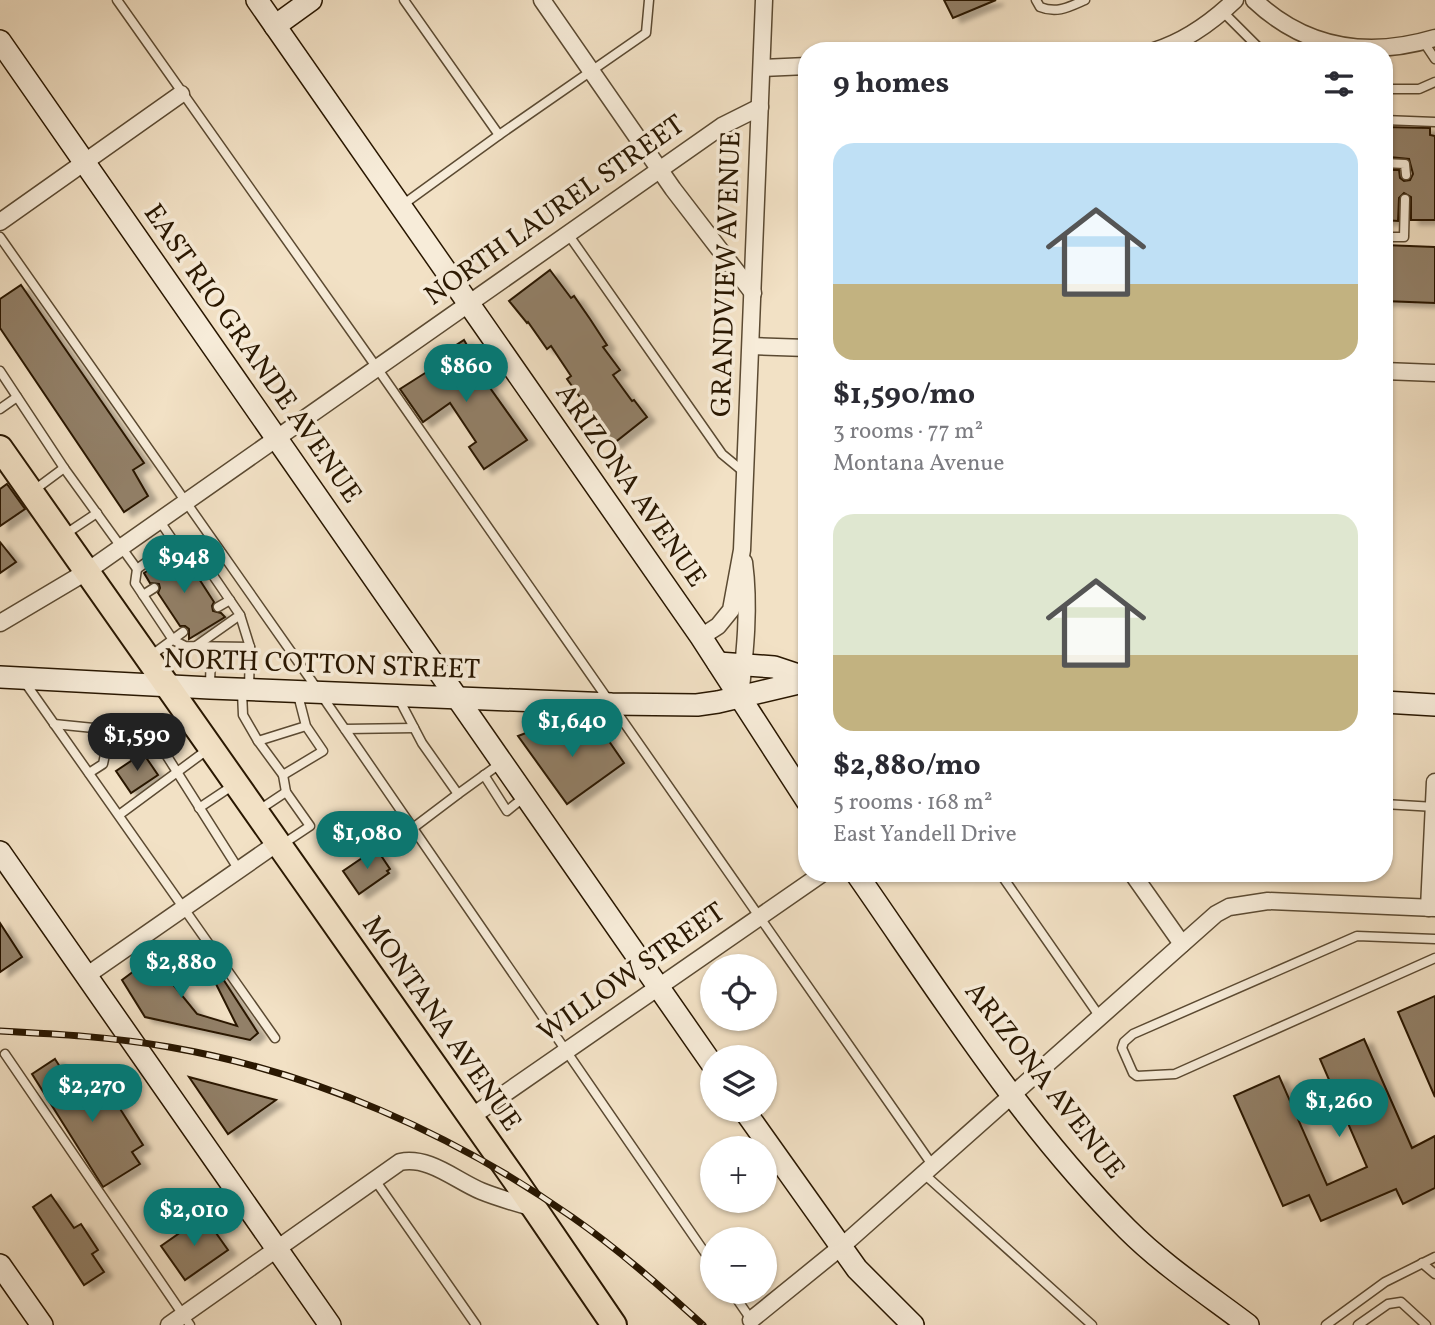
<!DOCTYPE html>
<meta charset="utf-8">
<style>
:root{--surface:#fff;--page:#f7f7f7;--text:#2b2b33;--muted:#7c7c81;--accent:#0f766e}
body{margin:0;font-family:Vollkorn,serif;background:var(--page);color:var(--text);height:100vh;display:flex;flex-direction:column;font-size:26px;white-space:nowrap}
*{box-sizing:border-box;margin:0}
p{font-size:23px;color:var(--muted)}
.icon{flex:none;width:38px;height:38px;fill:none;stroke:currentColor;stroke-width:2;stroke-linecap:round;stroke-linejoin:round}
.map{position:relative;flex:1;overflow:hidden}
.drawer{position:absolute;left:798px;top:42px;width:595px;height:840px;display:flex;flex-direction:column;background:var(--surface);border-radius:28px;box-shadow:0 2px 5px #0004}
.drawer>*{flex:none}
.buttons{position:absolute;left:700px;top:954px;display:grid;gap:14px}
.buttons a{display:grid;place-items:center;width:77px;height:77px;border-radius:50%;background:var(--surface);box-shadow:0 2px 5px #0004;font-size:35px}
.price{position:absolute;translate:-50% -60px;padding:0 16px;border-radius:24px;background:var(--accent);color:#fff;font-size:23px;line-height:46px;filter:drop-shadow(0 2px 4px #0008)}
.price::after{content:'';position:absolute;left:50%;top:42px;width:21px;height:16px;margin-left:-10px;background:inherit;clip-path:polygon(0 0,100% 0,50% 100%)}
.price.active{background:#222;color:#fff}
ul{padding:0;list-style:none}
li{display:grid;align-content:center;gap:14px;height:371px;padding:0 35px}
li span{display:grid;place-items:center;height:217px;border-radius:21px;color:#555}
li>.icon{margin-inline-start:auto}
span .icon{width:126px;height:126px;fill:#fffc;stroke-width:1}
li b{font-size:30px}
h2{display:flex;justify-content:space-between;align-items:center;height:84px;padding:0 35px;font-size:30px}
.map>svg:first-child{display:block}
.building{fill:#928067;stroke:#291701;stroke-width:2;filter:url(#shadow)}
.lines{fill:none;stroke-linecap:round;stroke-linejoin:round}
.lane-casing{stroke:#5b4a32;stroke-width:11}
.street-casing{stroke:#5b4a32;stroke-width:19}
.secondary-casing{stroke:#291701;stroke-width:24}
.primary-casing{stroke:#291701;stroke-width:28}
.lane{stroke:#f7ecd9;stroke-width:8}
.street{stroke:#f7ecd9;stroke-width:16}
.secondary{stroke:#f7ecd9;stroke-width:21}
.primary{stroke:#f2e1c5;stroke-width:24}
.rail-casing{stroke:#291701;stroke-width:7}
.rail{stroke:#f7ecd9;stroke-width:4.5;stroke-dasharray:13;stroke-linecap:butt}
.labels{text-anchor:middle;dominant-baseline:central;stroke-width:7;stroke-linejoin:round;paint-order:stroke}
.street-label{font-size:28px;fill:#291701;stroke:#f7ecd9}
</style>
<div class="map">
<svg width="1435" height="1325" viewBox="0 0 1435 1325">
<defs>
<filter id="shadow"><feDropShadow dx="8" dy="4.5" stdDeviation="2" flood-color="#0004"/></filter>
</defs>
<rect width="100%" height="100%" fill="#f2e1c5"/>
<filter id="stains"><feTurbulence type="fractalNoise" baseFrequency=".00286" numOctaves="4"/><feColorMatrix values="0 0 0 0 .2 0 0 0 0 .09 0 0 0 0 .02 0 0 0 .5 -.17"/></filter>
<radialGradient id="worn" r=".72"><stop offset=".6" stop-color="#630" stop-opacity="0"/><stop offset="1" stop-color="#630" stop-opacity=".3"/></radialGradient>
<g class="building">
<path d="M 944,0 L 996,0 L 953,18 Z"/>
<path d="M 1384,127 L 1430,128 L 1430,135 L 1435,136 L 1435,220 L 1411,220 L 1411,197 L 1404,193 L 1399,198 L 1398,221 L 1384,220 L 1384,192 L 1389,192 L 1389,170 L 1399,170 L 1400,178 L 1404,181 L 1410,180 L 1413,174 L 1409,159 L 1389,157 L 1389,152 L 1384,151 Z"/>
<path d="M 1384,245 L 1435,247 L 1435,303 L 1384,301 Z"/>
<path d="M 550,270 L 571,298 L 574,296 L 590,319 L 607,345 L 603,347 L 620,370 L 613,375 L 632,401 L 634,400 L 647,417 L 613,444 L 567,379 L 571,376 L 551,346 L 547,349 L 528,322 L 527,323 L 509,301 Z"/>
<path d="M 21,285 L 144,463 L 133,470 L 148,496 L 124,512 L 0,328 L 0,299 Z"/>
<path d="M 464,340 L 485,376 L 483,378 L 527,440 L 484,469 L 469,447 L 476,442 L 450,403 L 423,422 L 400,389 L 433,368 L 432,366 L 452,353 L 450,349 Z"/>
<path d="M 7,484 L 25,509 L 0,526 L 0,489 Z"/>
<path d="M 0,542 L 16,562 L 0,573 Z"/>
<path d="M 177,552 L 183,559 L 181,563 L 183,567 L 192,568 L 214,602 L 212,606 L 213,611 L 221,613 L 225,617 L 189,639 L 189,629 L 185,626 L 180,626 L 158,593 L 160,588 L 159,584 L 150,583 L 144,573 Z"/>
<path d="M 531,731 L 604,734 L 624,763 L 567,804 L 518,736 Z"/>
<path d="M 143,753 L 158,775 L 131,793 L 116,771 Z"/>
<path d="M 374,850 L 376,853 L 378,851 L 390,869 L 387,871 L 389,873 L 359,894 L 343,871 Z"/>
<path d="M 0,923 L 22,957 L 0,972 Z"/>
<path d="M 169,945 L 177,956 L 162,971 L 197,1014 L 237,1026 L 216,984 L 223,979 L 258,1033 L 250,1040 L 145,1017 L 122,980 Z"/>
<path d="M 1435,996 L 1435,1097 L 1398,1012 Z"/>
<path d="M 1364,1039 L 1412,1148 L 1435,1136 L 1435,1188 L 1403,1204 L 1396,1189 L 1321,1221 L 1309,1195 L 1283,1206 L 1234,1096 L 1279,1076 L 1327,1185 L 1367,1167 L 1320,1059 Z"/>
<path d="M 55,1059 L 81,1100 L 105,1085 L 143,1145 L 132,1152 L 140,1164 L 103,1187 L 32,1074 Z"/>
<path d="M 189,1077 L 276,1100 L 228,1134 Z"/>
<path d="M 51,1195 L 74,1228 L 81,1224 L 98,1250 L 92,1254 L 104,1272 L 84,1285 L 33,1207 Z"/>
<path d="M 204,1216 L 228,1250 L 185,1280 L 161,1246 Z"/>
</g>
<g class="lines">
<g class="lane-casing">
<g id="lane">
<path d="M 117,0 L 377,368 L 933,1166"/>
<path d="M 404,0 L 499,135"/>
<path d="M 1036,0 L 1040,7 C 1057,14 1069,7 1085,0"/>
<path d="M 1223,12 L 1262,51"/>
<path d="M 1423,41 L 1435,59"/>
<path d="M 1384,89 L 1419,89 L 1435,82"/>
<path d="M 1384,120 L 1435,122"/>
<path d="M 1384,163 L 1405,164 L 1406,175"/>
<path d="M 401,206 L 499,135 L 646,33 L 649,0"/>
<path d="M 568,234 L 722,454 L 745,473"/>
<path d="M 0,237 L 320,693 L 712,1263"/>
<path d="M 1384,237 L 1404,237 L 1405,199"/>
<path d="M 0,371 L 64,468 L 137,569 L 174,542 L 159,520"/>
<path d="M 0,409 L 17,397"/>
<path d="M 33,491 L 64,468"/>
<path d="M 64,535 L 97,513"/>
<path d="M 174,542 L 186,543 L 195,549 L 240,615 L 196,646"/>
<path d="M 188,563 L 199,555"/>
<path d="M 137,569 L 135,583 L 173,640 L 185,646 L 250,647 L 249,689"/>
<path d="M 143,595 L 154,588"/>
<path d="M 218,607 L 230,600"/>
<path d="M 240,615 L 250,647"/>
<path d="M 149,657 L 183,632"/>
<path d="M 24,681 L 275,1038"/>
<path d="M 210,686 L 211,647"/>
<path d="M 242,692 L 243,715 L 258,741"/>
<path d="M 298,695 L 306,726 L 323,751 L 283,775 L 258,741 L 306,726"/>
<path d="M 399,699 L 422,743 L 458,794 L 501,763"/>
<path d="M 54,724 L 153,734 L 239,870"/>
<path d="M 345,729 L 414,728"/>
<path d="M 89,773 L 103,764 L 110,730"/>
<path d="M 283,775 L 286,792 L 310,826 L 283,844"/>
<path d="M 484,775 L 507,811 L 523,798"/>
<path d="M 1384,804 L 1435,807"/>
<path d="M 199,808 L 232,786"/>
<path d="M 259,810 L 286,792"/>
<path d="M 119,815 L 207,750"/>
<path d="M 413,828 L 458,794"/>
<path d="M 1000,873 L 1100,1017"/>
<path d="M 1435,939 L 1357,936 L 1133,1034 L 1124,1042 L 1122,1048 L 1133,1073 L 1137,1076 L 1175,1074 L 1435,958"/>
<path d="M 5,1054 L 190,1325"/>
<path d="M 924,1174 L 1092,1325"/>
<path d="M 375,1180 L 476,1325"/>
<path d="M 1422,1263 L 1435,1274"/>
<path d="M 732,1292 L 752,1321"/>
<path d="M 1326,1325 L 1385,1282 L 1435,1257"/>
<path d="M 1358,1325 L 1388,1304 L 1401,1302 L 1426,1325"/>
</g>
</g>
<g class="street-casing">
<g id="street">
<path d="M 542,0 L 673,189 L 753,293"/>
<path d="M 1254,0 C 1306,49 1368,58 1435,38"/>
<path d="M 1154,51 C 1186,41 1211,23 1235,0"/>
<path d="M 762,68 L 807,66"/>
<path d="M 0,222 L 181,94"/>
<path d="M 751,346 L 807,348"/>
<path d="M 1384,371 L 1435,373"/>
<path d="M 0,623 L 86,572 L 722,126 L 760,107"/>
<path d="M 701,637 L 718,626 L 731,610 L 742,550 L 764,0"/>
<path d="M 740,697 C 745,652 750,607 744,562"/>
<path d="M 1132,873 L 1182,944"/>
<path d="M 1429,908 L 1435,782"/>
<path d="M 86,976 L 276,844"/>
<path d="M 471,1117 L 823,873"/>
<path d="M 751,1320 L 841,1247 L 1216,914 L 1229,907 L 1268,901 L 1435,908"/>
<path d="M 169,1325 L 400,1162 C 429,1156 455,1180 481,1191 C 498,1198 516,1203 534,1208"/>
</g>
</g>
<g class="secondary-casing">
<g id="secondary">
<path d="M 257,0 L 701,637 L 807,801"/>
<path d="M 275,26 L 311,0"/>
<path d="M 0,41 L 712,1064"/>
<path d="M 718,663 L 774,667 L 807,678"/>
<path d="M 0,677 L 210,688 L 612,704 L 697,705 L 718,702 L 807,681"/>
<path d="M 1384,702 L 1435,705"/>
<path d="M 0,852 L 330,1325"/>
<path d="M 856,873 C 941,995 1021,1123 1127,1229 C 1163,1265 1207,1294 1248,1325"/>
<path d="M 744,1110 L 857,1269 L 913,1325"/>
<path d="M 0,1265 L 42,1325"/>
</g>
</g>
<g class="primary-casing">
<path id="primary" d="M 0,448 L 515,1180 L 614,1325"/>
</g>
<use href="#lane" class="lane"/>
<use href="#street" class="street"/>
<use href="#secondary" class="secondary"/>
<use href="#primary" class="primary"/>
<g class="rail-casing">
<path id="rail" d="M 0,1031 C 57,1034 113,1037 169,1047 C 313,1072 452,1133 572,1217 C 618,1249 661,1287 703,1325"/>
</g>
<use href="#rail" class="rail"/>
</g>
<g class="labels">
<g class="street-label">
<text transform="translate(555 211) rotate(-35)">NORTH LAUREL STREET</text>
<text transform="translate(727 274) rotate(-88)">GRANDVIEW AVENUE</text>
<text transform="translate(252 354) rotate(55)">EAST RIO GRANDE AVENUE</text>
<text transform="translate(630 486) rotate(55)">ARIZONA AVENUE</text>
<text transform="translate(322 665) rotate(2)">NORTH COTTON STREET</text>
<text transform="translate(632 973) rotate(-35)">WILLOW STREET</text>
<text transform="translate(441 1024) rotate(55)">MONTANA AVENUE</text>
<text transform="translate(1044 1081) rotate(52)">ARIZONA AVENUE</text>
</g>
</g>
<rect width="100%" height="100%" filter="url(#stains)"/>
<rect width="100%" height="100%" fill="url(#worn)"/>
</svg>
<div class="buttons">
<a><svg class="icon" aria-label="locate" viewBox="0 0 24 24"><circle cx="12" cy="12" r="6"/><path d="M12 2v4M12 18v4M2 12h4M18 12h4"/></svg></a>
<a><svg class="icon" aria-label="layers" viewBox="0 0 24 24"><path d="M12 4l9 5-9 5-9-5zM3 14l9 5 9-5"/></svg></a>
<a>+</a>
<a>−</a>
</div>
<b class="price" style="left:466px;top:404px">$860</b>
<b class="price" style="left:184px;top:595px">$948</b>
<b class="price" style="left:572px;top:759px">$1,640</b>
<b class="price active" style="left:137px;top:773px">$1,590</b>
<b class="price" style="left:367px;top:871px">$1,080</b>
<b class="price" style="left:181px;top:1000px">$2,880</b>
<b class="price" style="left:92px;top:1124px">$2,270</b>
<b class="price" style="left:1339px;top:1139px">$1,260</b>
<b class="price" style="left:194px;top:1248px">$2,010</b>
<section class="drawer">
<h2>9 homes<svg class="icon" aria-label="filters" viewBox="0 0 24 24"><path d="M4 7h16M4 17h16"/><circle cx="9" cy="7" r="2"/><circle cx="15" cy="17" r="2"/></svg></h2>
<ul>
<li><span style="background:linear-gradient(#bfe0f5 65%,#c2b280 0)"><svg class="icon" aria-label="home" viewBox="0 0 24 24"><path d="M3 11l9-7 9 7M6 9v11h12V9"/></svg></span><div><b>$1,590/mo</b><p>3 rooms · 77 m²</p><p>Montana Avenue</p></div></li>
<li><span style="background:linear-gradient(#dfe7d0 65%,#c2b280 0)"><svg class="icon" aria-label="home" viewBox="0 0 24 24"><path d="M3 11l9-7 9 7M6 9v11h12V9"/></svg></span><div><b>$2,880/mo</b><p>5 rooms · 168 m²</p><p>East Yandell Drive</p></div></li>
</ul>
</section>
</div>
